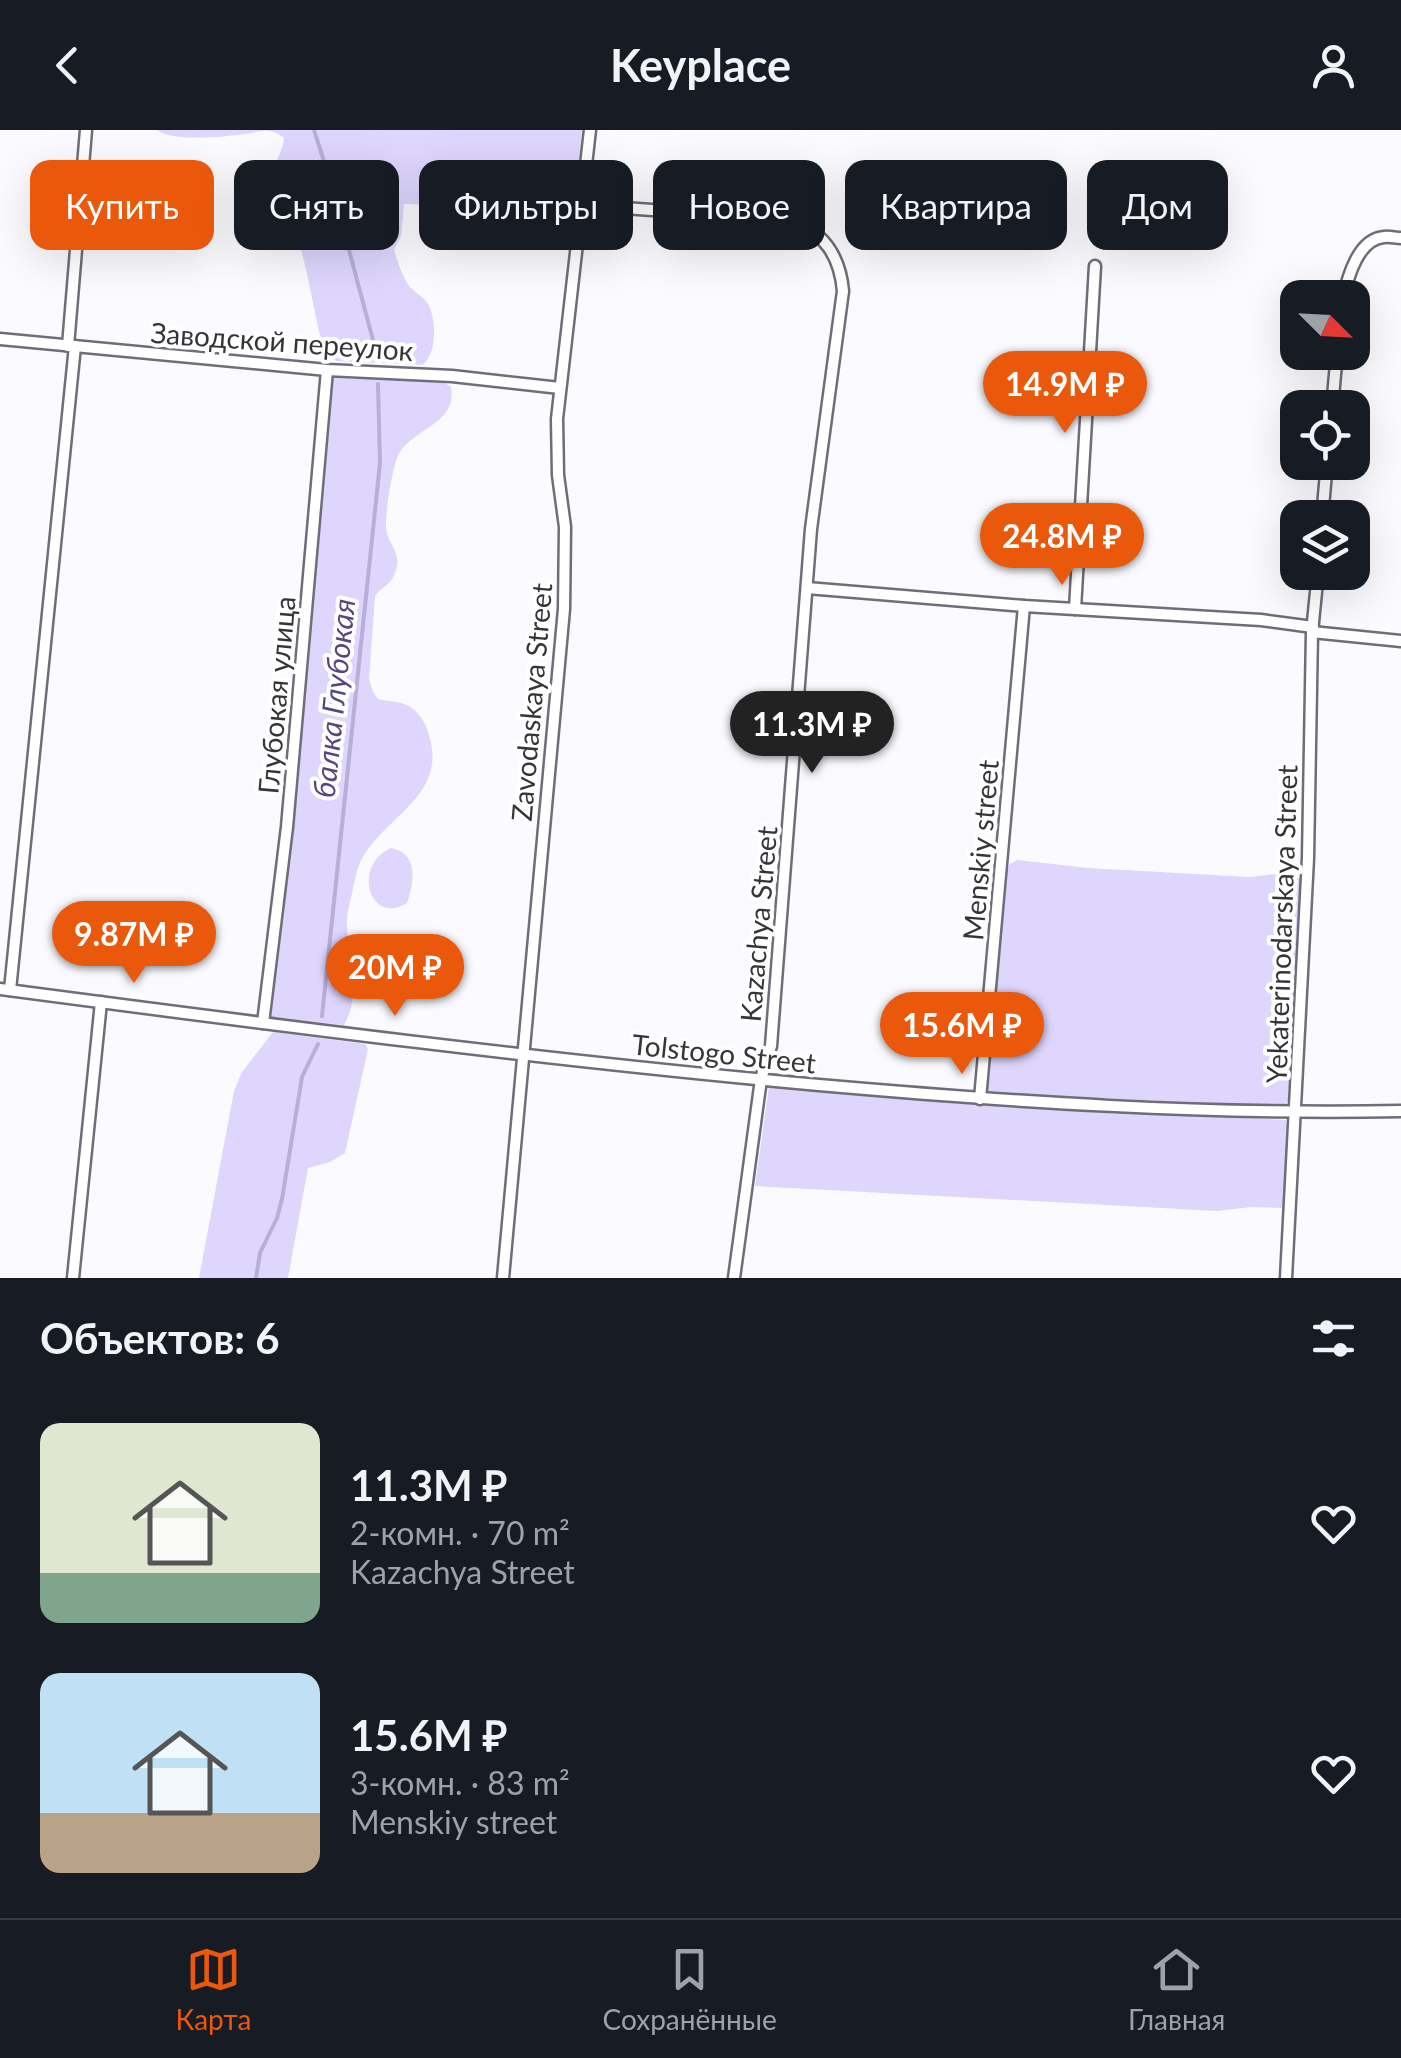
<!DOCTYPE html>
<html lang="ru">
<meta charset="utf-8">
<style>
:root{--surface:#171b24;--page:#20242c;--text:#f1f3f6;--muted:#9ea1a6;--line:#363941;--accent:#ea580c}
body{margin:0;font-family:Lato,sans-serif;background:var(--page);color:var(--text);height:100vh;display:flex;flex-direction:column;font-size:38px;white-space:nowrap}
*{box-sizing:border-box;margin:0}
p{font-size:32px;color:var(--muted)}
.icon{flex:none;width:55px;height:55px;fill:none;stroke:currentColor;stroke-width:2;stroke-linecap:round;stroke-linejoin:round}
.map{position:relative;height:1148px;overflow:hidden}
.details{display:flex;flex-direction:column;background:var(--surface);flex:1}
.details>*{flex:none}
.banner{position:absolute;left:30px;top:30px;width:1342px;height:90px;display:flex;gap:20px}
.needle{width:65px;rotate:114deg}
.tools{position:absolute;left:1280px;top:150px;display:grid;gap:20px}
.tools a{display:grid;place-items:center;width:90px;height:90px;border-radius:20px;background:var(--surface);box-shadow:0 10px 40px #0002;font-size:50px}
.price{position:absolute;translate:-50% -85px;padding:0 22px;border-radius:35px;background:var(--accent);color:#fff;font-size:32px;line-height:65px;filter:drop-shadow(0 2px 5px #0008)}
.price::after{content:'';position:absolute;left:50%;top:60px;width:30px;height:22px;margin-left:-15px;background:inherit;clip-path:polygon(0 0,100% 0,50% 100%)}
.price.on{background:#222;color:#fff}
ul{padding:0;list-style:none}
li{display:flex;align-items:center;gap:30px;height:250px;padding:0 40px}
li span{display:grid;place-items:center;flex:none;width:280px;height:200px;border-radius:20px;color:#555}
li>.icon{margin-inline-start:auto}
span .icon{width:120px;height:120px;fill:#fffc;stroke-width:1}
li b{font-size:42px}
h2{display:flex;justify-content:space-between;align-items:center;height:120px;padding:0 40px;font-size:42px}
.tag{padding:0 35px;border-radius:20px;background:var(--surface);box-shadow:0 10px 40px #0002;font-size:35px;line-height:90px}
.tag.on{background:var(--accent);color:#fff}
header{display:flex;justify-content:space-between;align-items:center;height:130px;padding:0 40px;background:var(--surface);font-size:45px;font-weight:700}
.menu{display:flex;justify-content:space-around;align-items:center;height:140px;border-top:2px solid var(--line);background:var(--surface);font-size:28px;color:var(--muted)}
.menu a{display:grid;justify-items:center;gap:5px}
.menu .on{color:var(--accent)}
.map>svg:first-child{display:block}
.green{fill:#ded6fd}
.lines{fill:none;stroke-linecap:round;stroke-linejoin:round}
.stream{stroke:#b8afd8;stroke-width:4}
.minor-casing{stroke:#6f6d77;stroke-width:15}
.minor{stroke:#fff;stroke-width:10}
.labels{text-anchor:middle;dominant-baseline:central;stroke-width:8;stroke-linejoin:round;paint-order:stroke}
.street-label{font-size:28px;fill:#353438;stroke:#fff}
.water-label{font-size:30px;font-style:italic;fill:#55467d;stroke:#fff}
</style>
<header><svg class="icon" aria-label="back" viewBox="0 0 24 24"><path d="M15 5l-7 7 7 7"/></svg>Keyplace<svg class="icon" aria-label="person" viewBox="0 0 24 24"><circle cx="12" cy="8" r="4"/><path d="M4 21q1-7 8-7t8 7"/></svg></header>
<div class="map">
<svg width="1401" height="1148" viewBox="0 0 1401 1148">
<rect width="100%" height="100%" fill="#fbfaff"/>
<g class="green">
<path d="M 157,0 L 582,0 L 570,119 L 483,112 L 483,77 L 404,74 L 401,106 L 394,120 C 398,132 402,147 410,157 C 416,163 424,167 428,174 C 437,190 437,225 422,235 L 337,231 L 328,225 L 323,217 C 313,179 308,140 296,102 C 291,86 278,68 274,52 C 270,37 283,23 284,8 C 278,4 276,2 269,1 C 261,0 253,3 245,4 C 224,7 172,12 157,0 Z"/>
<path d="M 332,248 L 442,251 L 451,257 C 458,296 409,298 397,328 C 392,341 385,384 386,398 C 388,416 403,422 395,443 C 391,455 381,457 375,466 L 369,549 L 373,562 L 378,569 C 386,571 393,571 401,573 C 414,576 423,588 427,599 C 450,661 395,680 366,722 C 358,733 356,745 353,758 C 351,770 346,784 347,796 C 348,828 362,865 344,895 L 271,887 L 298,648 Z"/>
<path d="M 391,718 C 419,723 414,753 407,773 C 370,796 351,736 391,718 Z"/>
<path d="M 1017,730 L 1088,738 L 1249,747 L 1285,743 L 1301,749 L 1303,753 L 1291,962 L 1287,973 L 1283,977 L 993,963 L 987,960 L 1007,740 L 1010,734 Z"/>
<path d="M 273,902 L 365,914 L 368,919 L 345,1023 L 330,1032 L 308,1038 L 288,1148 L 199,1148 L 234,961 L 242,942 Z"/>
<path d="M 769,956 L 978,975 L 1286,990 L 1288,998 L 1284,1078 L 1251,1077 L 1217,1081 L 755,1056 Z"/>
</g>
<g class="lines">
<g class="stream">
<path d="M 314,0 L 333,60 L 377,225"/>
<path d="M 322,886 L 380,333 L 378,254"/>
<path d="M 256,1148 L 260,1123 L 277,1088 L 282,1069 L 302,947 L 318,914"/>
</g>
<g class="minor-casing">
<g id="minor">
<path d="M 582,75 L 792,90 C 825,103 840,127 843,161 L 811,399 L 771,916 L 761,949 L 734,1148"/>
<path d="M 1343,168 C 1348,147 1358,109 1384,107 C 1390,106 1395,108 1401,108"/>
<path d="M 0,209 L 327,240 L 452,246 L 560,258"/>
<path d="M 68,216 L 86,0"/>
<path d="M 1332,278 L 1337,222"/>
<path d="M 1322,388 L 1327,332"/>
<path d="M 807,458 L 1024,476 L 1261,490 L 1313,497"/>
<path d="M 1075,479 L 1095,136"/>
<path d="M 1312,502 L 1401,511"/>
<path d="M 0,859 C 273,895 545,930 819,955 C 1013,972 1206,985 1401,981"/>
<path d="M 10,860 L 75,216"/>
<path d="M 263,893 L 287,697 L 327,240"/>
<path d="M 980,969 L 1024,476"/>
<path d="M 73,1148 L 101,872"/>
<path d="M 503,1148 L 564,479 L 565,397 L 558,345 L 557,289 L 590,0"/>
<path d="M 1286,1148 L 1308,728 L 1312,502 L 1318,442"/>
</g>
</g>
<use href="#minor" class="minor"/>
</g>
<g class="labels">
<g class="street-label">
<text transform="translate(282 211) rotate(4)">Заводской переулок</text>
<text transform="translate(276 565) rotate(-85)">Глубокая улица</text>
<text transform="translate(531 572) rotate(-85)">Zavodaskaya Street</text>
<text transform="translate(980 720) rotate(-85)">Menskiy street</text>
<text transform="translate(758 794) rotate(-85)">Kazachya Street</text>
<text transform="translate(1281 794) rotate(-88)">Yekaterinodarskaya Street</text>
<text transform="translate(724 923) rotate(6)">Tolstogo Street</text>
</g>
<g class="water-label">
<text transform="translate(333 568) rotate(-84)">балка Глубокая</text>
</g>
</g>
</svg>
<div class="tools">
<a><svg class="needle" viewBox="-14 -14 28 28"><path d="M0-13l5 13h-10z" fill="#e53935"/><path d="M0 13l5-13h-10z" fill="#9ea1a6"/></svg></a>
<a><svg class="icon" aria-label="locate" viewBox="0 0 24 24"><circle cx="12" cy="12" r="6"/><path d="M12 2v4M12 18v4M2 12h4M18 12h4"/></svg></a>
<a><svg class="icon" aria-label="layers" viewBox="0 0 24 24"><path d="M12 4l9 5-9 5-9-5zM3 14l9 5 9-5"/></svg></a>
</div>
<b class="price" style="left:1065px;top:306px">14.9M ₽</b>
<b class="price" style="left:1062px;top:458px">24.8M ₽</b>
<b class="price on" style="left:812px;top:646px">11.3M ₽</b>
<b class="price" style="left:134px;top:856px">9.87M ₽</b>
<b class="price" style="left:395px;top:889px">20M ₽</b>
<b class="price" style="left:962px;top:947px">15.6M ₽</b>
<div class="banner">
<a class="tag on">Купить</a>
<a class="tag">Снять</a>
<a class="tag">Фильтры</a>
<a class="tag">Новое</a>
<a class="tag">Квартира</a>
<a class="tag">Дом</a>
</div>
</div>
<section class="details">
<h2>Объектов: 6<svg class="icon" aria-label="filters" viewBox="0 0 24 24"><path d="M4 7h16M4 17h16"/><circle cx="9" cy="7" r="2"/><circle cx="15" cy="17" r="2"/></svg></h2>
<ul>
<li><span style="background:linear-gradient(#dfe7d0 75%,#7fa58c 0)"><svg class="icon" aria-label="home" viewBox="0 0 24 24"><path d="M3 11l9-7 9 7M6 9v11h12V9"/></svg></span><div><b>11.3M ₽</b><p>2-комн. · 70 m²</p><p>Kazachya Street</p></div><svg class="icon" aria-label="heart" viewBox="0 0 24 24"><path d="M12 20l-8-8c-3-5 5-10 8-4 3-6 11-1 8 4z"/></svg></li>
<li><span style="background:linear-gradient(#bfe0f5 70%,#b9a48a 0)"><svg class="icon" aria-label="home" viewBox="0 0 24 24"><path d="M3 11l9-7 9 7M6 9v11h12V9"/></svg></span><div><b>15.6M ₽</b><p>3-комн. · 83 m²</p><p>Menskiy street</p></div><svg class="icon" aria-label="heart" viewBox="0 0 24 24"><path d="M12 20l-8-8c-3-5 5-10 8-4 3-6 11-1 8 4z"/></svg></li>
</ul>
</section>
<nav class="menu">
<a class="on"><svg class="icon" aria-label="map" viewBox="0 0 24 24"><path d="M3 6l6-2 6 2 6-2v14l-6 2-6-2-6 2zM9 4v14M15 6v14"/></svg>Карта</a>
<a><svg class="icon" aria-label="saved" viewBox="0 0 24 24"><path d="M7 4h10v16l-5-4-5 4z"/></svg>Сохранённые</a>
<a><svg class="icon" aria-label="home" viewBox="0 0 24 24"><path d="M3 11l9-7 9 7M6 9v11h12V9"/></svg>Главная</a>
</nav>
